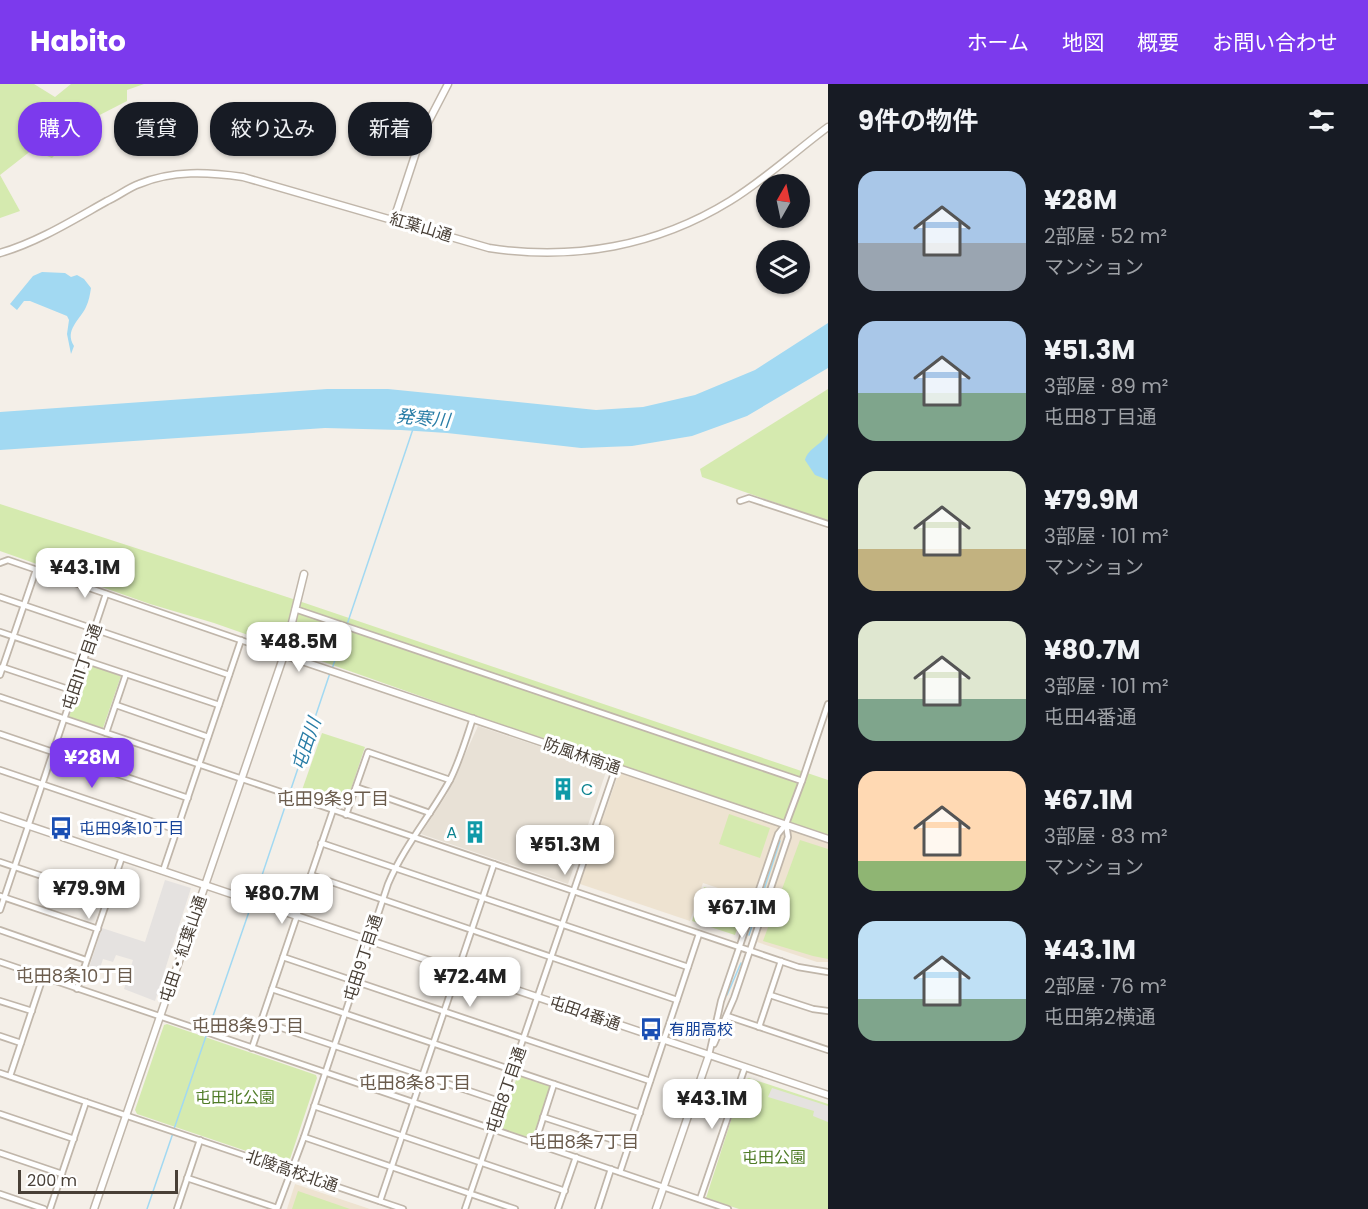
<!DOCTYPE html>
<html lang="ja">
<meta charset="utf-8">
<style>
:root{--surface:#171b24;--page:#242831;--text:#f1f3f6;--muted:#9ea1a6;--accent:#7c3aed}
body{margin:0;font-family:Poppins,"Noto Sans JP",sans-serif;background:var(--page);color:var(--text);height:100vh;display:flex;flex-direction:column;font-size:22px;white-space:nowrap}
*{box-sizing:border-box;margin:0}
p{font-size:20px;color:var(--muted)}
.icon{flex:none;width:33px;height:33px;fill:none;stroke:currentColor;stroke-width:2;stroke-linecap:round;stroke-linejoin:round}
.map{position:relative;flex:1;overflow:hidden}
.details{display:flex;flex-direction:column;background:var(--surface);width:540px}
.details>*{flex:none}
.top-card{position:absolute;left:18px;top:18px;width:570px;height:54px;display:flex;gap:12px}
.needle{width:39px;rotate:9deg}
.tools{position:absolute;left:756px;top:90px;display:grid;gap:12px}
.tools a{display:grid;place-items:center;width:54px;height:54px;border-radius:50%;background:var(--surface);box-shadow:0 2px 4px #0004;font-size:30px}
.scale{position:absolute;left:18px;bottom:15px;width:160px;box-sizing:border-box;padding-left:6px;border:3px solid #483f36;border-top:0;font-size:16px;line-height:21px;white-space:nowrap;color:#483f36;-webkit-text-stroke:4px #fff;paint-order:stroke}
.price{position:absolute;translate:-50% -51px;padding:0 14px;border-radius:12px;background:#fff;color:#222;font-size:20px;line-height:39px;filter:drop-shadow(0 2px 3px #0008)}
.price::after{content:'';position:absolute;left:50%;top:36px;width:18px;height:14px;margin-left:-9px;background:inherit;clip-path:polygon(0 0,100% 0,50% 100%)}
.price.current{background:var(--accent);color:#fff}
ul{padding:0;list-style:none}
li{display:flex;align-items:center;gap:18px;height:150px;padding:0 30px}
li span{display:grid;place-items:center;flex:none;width:168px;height:120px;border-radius:18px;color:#555}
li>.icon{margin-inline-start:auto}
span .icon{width:72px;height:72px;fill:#fffc;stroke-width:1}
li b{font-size:26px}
h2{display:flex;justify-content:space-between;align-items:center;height:72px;padding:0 30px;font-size:26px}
.pill{padding:0 21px;border-radius:24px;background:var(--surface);box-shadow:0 2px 4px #0004;font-size:21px;line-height:54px}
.pill.current{background:var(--accent);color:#fff}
header{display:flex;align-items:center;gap:36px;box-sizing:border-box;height:84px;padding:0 30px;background:var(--accent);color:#fff}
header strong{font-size:28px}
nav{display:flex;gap:33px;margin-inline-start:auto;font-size:21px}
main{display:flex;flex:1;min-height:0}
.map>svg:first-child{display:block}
.residential{fill:#e8e1d6}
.education{fill:#eee3d1}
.green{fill:#d5eaaf}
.parking{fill:#e5e2e0}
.water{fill:#a2d9f2}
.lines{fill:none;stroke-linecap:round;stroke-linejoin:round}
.stream{stroke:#a2d9f2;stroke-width:1.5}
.minor-casing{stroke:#c0b6aa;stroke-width:8}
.tertiary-casing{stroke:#c0b6aa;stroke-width:9}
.minor{stroke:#fff;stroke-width:4.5}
.tertiary{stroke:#fff;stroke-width:6}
.labels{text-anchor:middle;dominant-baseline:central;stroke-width:6;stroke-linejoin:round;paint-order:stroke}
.street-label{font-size:16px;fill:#483f36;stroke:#fff}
.culture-label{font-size:16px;fill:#0d838f;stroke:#fff;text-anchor:start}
.transit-label{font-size:16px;fill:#164399;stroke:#fff;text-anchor:start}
.park-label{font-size:16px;fill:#4f7c27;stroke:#fff}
.water-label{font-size:18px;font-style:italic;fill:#297da6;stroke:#fff}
.neighbourhood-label{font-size:18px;fill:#6b5c4d;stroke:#fff}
</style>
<header>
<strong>Habito</strong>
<nav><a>ホーム</a><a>地図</a><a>概要</a><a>お問い合わせ</a></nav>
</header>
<main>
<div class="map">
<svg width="828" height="1125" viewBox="0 0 828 1125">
<rect width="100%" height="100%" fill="#f4efe8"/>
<path class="residential" d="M 478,642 L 607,685 L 568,800 L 421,750 L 447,710 Z"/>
<g class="education">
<path d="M 619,688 L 828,759 L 828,878 L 817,878 L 757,858 L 769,821 L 703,799 L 690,837 L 580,800 Z"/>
<path d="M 295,1100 L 370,1125 L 287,1125 Z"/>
</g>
<g class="green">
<path d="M 0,0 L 34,0 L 55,13 L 71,0 L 144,0 L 127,6 L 127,17 L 88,37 L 52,74 L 32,66 L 0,91 L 20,127 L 0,134 Z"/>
<path d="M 828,305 L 828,437 L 702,393 L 700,385 Z"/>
<path d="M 0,420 L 290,514 L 828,696 L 828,753 L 556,658 L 519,647 L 214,539 L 150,520 L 0,467 Z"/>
<path d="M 86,580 L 121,592 L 103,644 L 69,633 Z"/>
<path d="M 322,649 L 365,663 L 345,723 L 301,709 Z"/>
<path d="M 729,730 L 770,744 L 760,774 L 719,760 Z"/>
<path d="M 800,756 L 828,765 L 828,875 L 813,872 L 763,857 Z"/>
<path d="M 704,803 L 746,817 L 735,851 L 692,837 Z"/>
<path d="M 167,940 L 316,991 L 317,994 L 289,1078 L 285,1080 L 137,1030 L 135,1026 L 164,941 Z"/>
<path d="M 520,992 L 549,1002 L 550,1004 L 533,1054 L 530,1055 L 502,1046 L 500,1042 L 517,993 Z"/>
<path d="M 749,994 L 828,1020 L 828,1125 L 739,1125 L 706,1114 L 744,996 Z"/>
<path d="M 298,1107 L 350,1125 L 292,1125 Z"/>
</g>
<g class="parking">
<path d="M 165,796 L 191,804 L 155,917 L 124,905 L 133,876 L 116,871 L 113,878 L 103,875 L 97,893 L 87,890 L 102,844 L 145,858 Z"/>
<path d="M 772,1004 L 828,1022 L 828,1038 L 813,1032 L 814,1027 L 768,1013 Z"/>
</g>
<g class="water">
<path d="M 42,188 L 65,189 L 71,193 L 77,191 L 84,195 L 91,204 C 90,210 89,217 86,223 C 80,236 64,246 74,262 L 71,270 L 67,250 L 69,236 L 67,232 L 30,217 L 24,217 L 17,226 L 10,220 L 33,192 Z"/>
<path d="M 828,239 L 828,284 L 747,332 L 692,352 L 632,362 L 581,364 L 447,349 L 401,346 L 325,344 L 0,366 L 0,328 L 327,305 L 388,305 L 596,326 L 643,323 L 695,311 L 755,286 Z"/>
<path d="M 828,349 L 828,396 L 815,391 L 805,376 C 808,364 822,361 828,349 Z"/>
</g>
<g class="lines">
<g class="stream">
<path d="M 332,585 L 413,345"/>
<path d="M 254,815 L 330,589"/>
<path d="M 749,851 L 780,757"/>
<path d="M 727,911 L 741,879"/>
<path d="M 174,1045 L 252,819"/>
<path d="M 147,1125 L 173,1049"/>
</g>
<g class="minor-casing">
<g id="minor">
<path d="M 740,417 L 749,414 L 828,440"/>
<path d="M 0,479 L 8,476 L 284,571"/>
<path d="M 0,513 L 229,591"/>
<path d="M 295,525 L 802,697 L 828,620"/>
<path d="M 0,548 L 219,621"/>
<path d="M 2,583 L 74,607"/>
<path d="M 0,591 L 36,486"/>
<path d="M 0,613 L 798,883 L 828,888"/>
<path d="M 116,621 L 208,653"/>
<path d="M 106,649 L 126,590"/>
<path d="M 0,650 L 188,714"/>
<path d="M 0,686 L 177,746"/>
<path d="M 356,703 L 430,729"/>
<path d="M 346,731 L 368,668 L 450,696"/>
<path d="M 321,759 L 688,883"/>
<path d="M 0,778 L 108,814"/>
<path d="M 163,787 L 241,556"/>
<path d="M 311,791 L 677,916"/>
<path d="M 0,812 L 98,845"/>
<path d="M 0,826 L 106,510"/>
<path d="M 0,846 L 86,876"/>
<path d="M 283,873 L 650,997"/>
<path d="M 0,878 L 728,1125"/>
<path d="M 77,905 L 122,773"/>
<path d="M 272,905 L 640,1029"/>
<path d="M 770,911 L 813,925 L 828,927"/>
<path d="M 0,917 L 32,927"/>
<path d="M 727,932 L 828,966"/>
<path d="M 261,937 L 502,1018"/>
<path d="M 759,943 L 781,877"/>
<path d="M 0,952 L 21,959"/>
<path d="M 714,960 L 734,914 L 788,753 L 786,740"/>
<path d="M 252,964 L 333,726"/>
<path d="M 709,971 L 721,917 L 778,750 L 786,740 L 802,697"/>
<path d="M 0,989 L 403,1125"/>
<path d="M 10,992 L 43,893"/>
<path d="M 314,1022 L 565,1107"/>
<path d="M 0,1030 L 74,1055"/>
<path d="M 543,1033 L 629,1061"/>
<path d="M 304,1053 L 515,1125"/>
<path d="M 535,1059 L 554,1000"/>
<path d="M 0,1069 L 62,1090"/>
<path d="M 620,1088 L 699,850"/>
<path d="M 187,1094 L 277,1124"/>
<path d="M 0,1110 L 44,1125"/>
<path d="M 700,1115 L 745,983"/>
<path d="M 380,1117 L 494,780"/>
<path d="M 50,1125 L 86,1018"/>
<path d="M 177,1125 L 200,1056"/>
<path d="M 277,1125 L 304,1053 L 388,800 C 404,762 431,731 450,696 C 460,676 466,655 473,634"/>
<path d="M 465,1125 L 616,683"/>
<path d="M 558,1125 L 576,1073"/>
<path d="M 598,1125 L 611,1085"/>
</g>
</g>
<g class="tertiary-casing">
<g id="tertiary">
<path d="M 394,135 L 422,50 L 448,0"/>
<path d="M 0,169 C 38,158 73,136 107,117 C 118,112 128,104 139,100 C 173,86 208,88 243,93 L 489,164 C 574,177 657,162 730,117 C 763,97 797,66 828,43"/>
<path d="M 284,571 L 828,755"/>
<path d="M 0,732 L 828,1011"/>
<path d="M 94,1125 L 284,571 L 304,490"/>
<path d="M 656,1125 L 709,971"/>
</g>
</g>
<use href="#minor" class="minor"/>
<use href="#tertiary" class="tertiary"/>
</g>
<defs>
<g id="building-bare" transform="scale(1.8)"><path d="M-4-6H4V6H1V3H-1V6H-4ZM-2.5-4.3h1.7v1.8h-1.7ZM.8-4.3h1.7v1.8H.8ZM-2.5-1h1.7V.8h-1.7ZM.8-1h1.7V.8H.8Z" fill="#0f9aa8" stroke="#fff" stroke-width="2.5" paint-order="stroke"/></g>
<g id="bus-bare" transform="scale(1.8)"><path d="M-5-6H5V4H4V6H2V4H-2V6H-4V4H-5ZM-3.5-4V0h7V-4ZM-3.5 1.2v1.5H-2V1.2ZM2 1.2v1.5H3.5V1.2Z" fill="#1a4fb4" stroke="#fff" stroke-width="2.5" paint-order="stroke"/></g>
</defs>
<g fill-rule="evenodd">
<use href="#building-bare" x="563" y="705"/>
<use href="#bus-bare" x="61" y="744"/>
<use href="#building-bare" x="475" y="748"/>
<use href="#bus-bare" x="651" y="945"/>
</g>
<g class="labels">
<g class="street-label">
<text transform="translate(421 143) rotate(17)">紅葉山通</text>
<text transform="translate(82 583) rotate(-71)">屯田11丁目通</text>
<text transform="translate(582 672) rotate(19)">防風林南通</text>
<text transform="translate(183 865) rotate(-71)">屯田・紅葉山通</text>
<text transform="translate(363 874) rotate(-72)">屯田9丁目通</text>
<text transform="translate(585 929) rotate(19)">屯田4番通</text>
<text transform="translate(506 1006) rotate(-71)">屯田8丁目通</text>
<text transform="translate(292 1087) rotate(19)">北陵高校北通</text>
</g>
<g class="culture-label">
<text x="581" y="705">C</text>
<text x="457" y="748" text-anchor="end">A</text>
</g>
<g class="transit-label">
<text x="79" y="744">屯田9条10丁目</text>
<text x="669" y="945">有朋高校</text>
</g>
<g class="park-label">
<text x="235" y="1013">屯田北公園</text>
<text x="774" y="1073">屯田公園</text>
</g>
<g class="water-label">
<text transform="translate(423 334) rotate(5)">発寒川</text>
<text transform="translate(306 660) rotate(-71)">屯田川</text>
</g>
<g class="neighbourhood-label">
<text x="333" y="714">屯田9条9丁目</text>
<text x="75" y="891">屯田8条10丁目</text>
<text x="248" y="941">屯田8条9丁目</text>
<text x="415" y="998">屯田8条8丁目</text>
<text x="584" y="1057">屯田8条7丁目</text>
</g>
</g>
</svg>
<div class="tools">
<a><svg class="needle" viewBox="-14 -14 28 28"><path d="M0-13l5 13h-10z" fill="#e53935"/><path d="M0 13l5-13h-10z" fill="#9ea1a6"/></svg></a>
<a><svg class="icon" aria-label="layers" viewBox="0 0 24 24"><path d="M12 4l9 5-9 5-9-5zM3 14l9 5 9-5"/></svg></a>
</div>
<div class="scale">200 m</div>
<b class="price" style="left:85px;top:515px">¥43.1M</b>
<b class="price" style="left:299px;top:589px">¥48.5M</b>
<b class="price current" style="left:92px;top:705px">¥28M</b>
<b class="price" style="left:565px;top:792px">¥51.3M</b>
<b class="price" style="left:89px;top:836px">¥79.9M</b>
<b class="price" style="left:282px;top:841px">¥80.7M</b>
<b class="price" style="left:742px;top:855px">¥67.1M</b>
<b class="price" style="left:470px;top:924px">¥72.4M</b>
<b class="price" style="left:712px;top:1046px">¥43.1M</b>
<div class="top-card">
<a class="pill current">購入</a>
<a class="pill">賃貸</a>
<a class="pill">絞り込み</a>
<a class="pill">新着</a>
</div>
</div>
<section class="details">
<h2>9件の物件<svg class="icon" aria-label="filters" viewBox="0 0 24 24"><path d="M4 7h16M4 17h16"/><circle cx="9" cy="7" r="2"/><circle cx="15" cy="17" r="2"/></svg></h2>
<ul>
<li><span style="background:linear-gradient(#a9c7e8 60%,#9aa5b1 0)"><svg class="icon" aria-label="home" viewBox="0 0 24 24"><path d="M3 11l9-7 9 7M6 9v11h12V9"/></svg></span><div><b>¥28M</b><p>2部屋 · 52 m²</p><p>マンション</p></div></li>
<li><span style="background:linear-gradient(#a9c7e8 60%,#7fa58c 0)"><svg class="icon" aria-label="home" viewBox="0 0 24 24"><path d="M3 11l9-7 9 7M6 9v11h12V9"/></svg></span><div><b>¥51.3M</b><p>3部屋 · 89 m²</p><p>屯田8丁目通</p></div></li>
<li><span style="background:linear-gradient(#dfe7d0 65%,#c2b280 0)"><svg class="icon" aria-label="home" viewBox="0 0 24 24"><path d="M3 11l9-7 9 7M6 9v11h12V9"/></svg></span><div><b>¥79.9M</b><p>3部屋 · 101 m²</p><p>マンション</p></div></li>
<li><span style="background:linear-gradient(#dfe7d0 65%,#7fa58c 0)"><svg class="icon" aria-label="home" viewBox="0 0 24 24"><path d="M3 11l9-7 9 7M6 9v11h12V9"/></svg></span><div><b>¥80.7M</b><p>3部屋 · 101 m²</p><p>屯田4番通</p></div></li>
<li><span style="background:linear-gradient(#ffd9b3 75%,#8fb573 0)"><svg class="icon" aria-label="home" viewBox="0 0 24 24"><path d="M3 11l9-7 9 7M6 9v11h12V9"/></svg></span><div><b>¥67.1M</b><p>3部屋 · 83 m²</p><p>マンション</p></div></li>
<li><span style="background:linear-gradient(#bfe0f5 65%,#7fa58c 0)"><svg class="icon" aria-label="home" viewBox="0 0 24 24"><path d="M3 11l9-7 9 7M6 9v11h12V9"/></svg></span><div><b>¥43.1M</b><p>2部屋 · 76 m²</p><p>屯田第2横通</p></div></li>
</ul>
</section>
</main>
